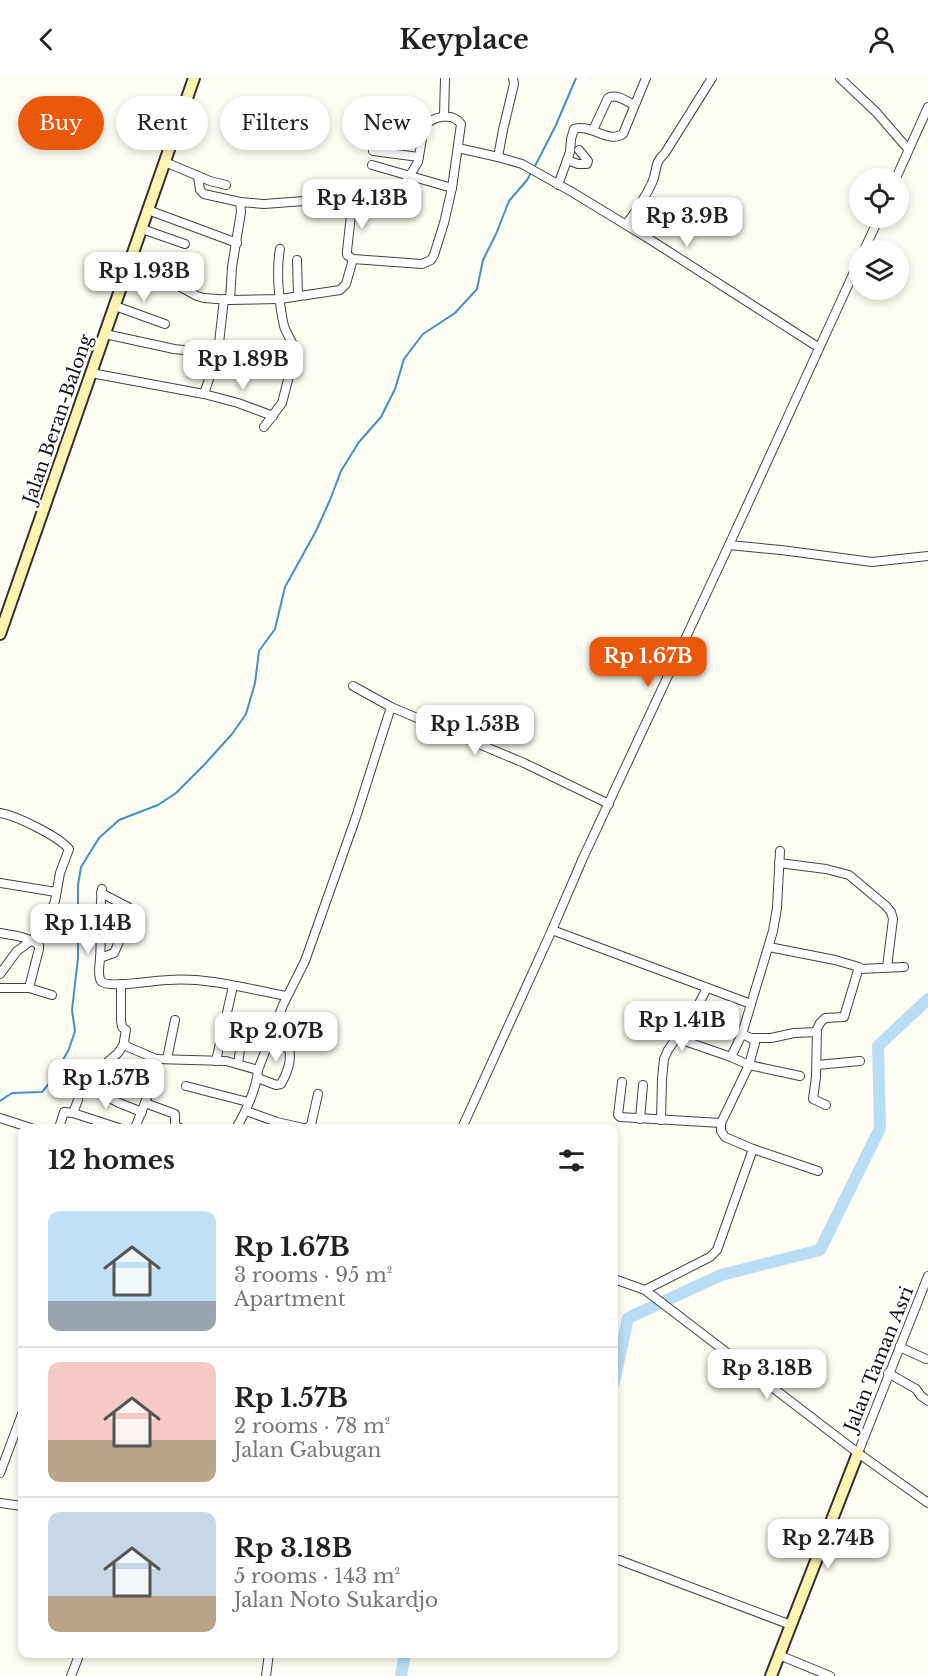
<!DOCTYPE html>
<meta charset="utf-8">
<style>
:root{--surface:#fff;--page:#f2f2f2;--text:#222;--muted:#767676;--line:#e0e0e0;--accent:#ea580c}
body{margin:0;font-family:"Libre Baskerville",serif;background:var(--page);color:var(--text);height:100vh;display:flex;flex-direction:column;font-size:22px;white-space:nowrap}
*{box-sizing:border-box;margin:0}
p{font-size:20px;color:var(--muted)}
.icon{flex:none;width:33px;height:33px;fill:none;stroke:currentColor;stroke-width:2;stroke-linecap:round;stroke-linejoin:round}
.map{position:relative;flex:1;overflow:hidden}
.side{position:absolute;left:18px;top:1046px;width:600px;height:534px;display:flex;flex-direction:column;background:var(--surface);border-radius:12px;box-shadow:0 3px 9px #0003}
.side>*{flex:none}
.top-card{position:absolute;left:18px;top:18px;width:600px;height:54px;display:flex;gap:12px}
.buttons{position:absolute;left:849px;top:90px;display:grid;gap:12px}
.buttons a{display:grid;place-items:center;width:60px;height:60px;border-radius:50%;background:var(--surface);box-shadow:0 3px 9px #0003;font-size:30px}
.price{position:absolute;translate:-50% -51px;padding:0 14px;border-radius:12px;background:#fff;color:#222;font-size:20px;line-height:39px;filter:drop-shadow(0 2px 3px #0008)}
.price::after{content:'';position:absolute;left:50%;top:36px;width:18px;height:14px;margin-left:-9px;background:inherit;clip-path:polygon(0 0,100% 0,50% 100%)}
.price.selected{background:var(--accent);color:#fff}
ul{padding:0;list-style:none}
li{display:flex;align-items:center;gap:18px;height:150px;padding:0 30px}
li+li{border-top:2px solid var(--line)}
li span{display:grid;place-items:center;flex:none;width:168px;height:120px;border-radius:12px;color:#555}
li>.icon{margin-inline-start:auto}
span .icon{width:72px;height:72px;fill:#fffc;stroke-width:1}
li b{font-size:26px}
h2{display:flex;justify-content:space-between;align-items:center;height:72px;padding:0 30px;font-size:26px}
.tag{padding:0 21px;border-radius:27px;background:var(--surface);box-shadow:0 3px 9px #0003;font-size:21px;line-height:54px}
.tag.selected{background:var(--accent);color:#fff}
header{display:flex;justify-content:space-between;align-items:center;height:78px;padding:0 30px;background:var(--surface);font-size:27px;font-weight:700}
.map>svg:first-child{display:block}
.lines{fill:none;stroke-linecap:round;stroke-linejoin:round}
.stream{stroke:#4390c8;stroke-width:2}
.river{stroke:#b9ddf4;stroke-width:12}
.street-casing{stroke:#434343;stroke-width:10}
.secondary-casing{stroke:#323232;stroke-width:14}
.street{stroke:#fff;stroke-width:8}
.secondary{stroke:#fcf5b1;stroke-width:10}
.labels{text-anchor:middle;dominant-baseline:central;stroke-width:6;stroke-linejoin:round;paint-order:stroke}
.street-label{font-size:18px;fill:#101010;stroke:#fff}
</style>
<header><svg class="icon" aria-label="back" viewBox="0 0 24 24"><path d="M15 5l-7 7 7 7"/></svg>Keyplace<svg class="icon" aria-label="person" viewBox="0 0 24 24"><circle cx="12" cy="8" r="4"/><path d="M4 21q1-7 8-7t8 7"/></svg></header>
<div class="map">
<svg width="928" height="1598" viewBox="0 0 928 1598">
<rect width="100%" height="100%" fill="#fefdf3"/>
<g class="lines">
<g class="stream">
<path d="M 534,90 L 556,47 L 576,0"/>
<path d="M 0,1023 L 12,1015 L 42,1014 L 52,1002 L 69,971 L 75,953 L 72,932 L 78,880 L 78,807 L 81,789 L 99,760 L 119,742 L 158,727 L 176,715 L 204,687 L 232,656 L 246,636 L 255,605 L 259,573 L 275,551 L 285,509 L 316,453 L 330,422 L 341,393 L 359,364 L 381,339 L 395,311 L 404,281 L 423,256 L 455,235 L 477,211 L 483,182 L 496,156 L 509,123 L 527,102 L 531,95"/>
</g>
<g class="river">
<path d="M 614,1304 L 628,1240 L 721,1197 L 820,1172 L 880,1050 L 878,968 L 928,921"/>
<path d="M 401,1598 L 405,1575"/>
</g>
<g class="street-casing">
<g id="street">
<path d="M 840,0 L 876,34 L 908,71"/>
<path d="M 444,38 L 445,0"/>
<path d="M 593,52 L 608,20 C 616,15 626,23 634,27"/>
<path d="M 458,70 L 498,79 L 522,86 L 572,114 L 646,159 L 818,269"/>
<path d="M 373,73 L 419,79"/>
<path d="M 498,79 L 503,52 L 514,6 L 513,0"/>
<path d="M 567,82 L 578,86 L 587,86 L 588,83 L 579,72"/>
<path d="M 165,84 L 210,103 L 226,107"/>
<path d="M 372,87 L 452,110"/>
<path d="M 198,98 L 200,112 L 204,116 L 240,124 L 264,126 L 318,122 L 390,134 L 393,135 L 396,133 L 404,107 L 418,84 L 424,49 C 432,38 453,34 461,46 L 452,110 L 444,145 L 434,177 L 431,182 L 422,186 L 353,181 L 347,177 L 347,173 L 352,128"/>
<path d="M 896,100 L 928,29"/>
<path d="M 558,107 L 570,74 L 571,61 L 574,51 C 591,45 607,66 623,56 L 646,0"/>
<path d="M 148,132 L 237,165"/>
<path d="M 626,147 C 636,133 645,120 652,105 C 658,92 653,86 665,75 L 712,0"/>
<path d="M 142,151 L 185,166"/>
<path d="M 864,172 L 879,140"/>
<path d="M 297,182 L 298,218"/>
<path d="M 129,186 L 166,201 L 197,218 L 204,220 L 230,222 L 280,221 L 340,212 L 346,206 L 353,181"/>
<path d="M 230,222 L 232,189 L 241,134 L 240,124"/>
<path d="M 115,228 L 165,246"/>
<path d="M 105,256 L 174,271 L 212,275 L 256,275"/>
<path d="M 91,295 L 204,316 L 218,274 L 224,221"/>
<path d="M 204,316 L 238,325 L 273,338"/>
<path d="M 264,349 L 282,325 L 295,275 C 294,264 287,258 284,248 C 279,227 276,192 280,171"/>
<path d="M 729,467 L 781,472 L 872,484 L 928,478"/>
<path d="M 353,608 L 391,629 L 524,685 L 609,726"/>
<path d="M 0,735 C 17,738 58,758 69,771 L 60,795 L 55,823 L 46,846 L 32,862 L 17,873 L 0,896"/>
<path d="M 779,785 L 826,791 L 849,797 L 886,828 L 891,834 L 893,841 L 887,889"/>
<path d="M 0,805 L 56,814"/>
<path d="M 102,811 C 99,834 102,857 100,880 C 100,886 97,897 101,903 C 107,911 157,902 168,902 C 208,899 248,911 287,918"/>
<path d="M 552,852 L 751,926"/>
<path d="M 0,855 C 14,858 27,858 39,867 L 39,871 L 29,910"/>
<path d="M 769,869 L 835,882 L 859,889 L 844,939 L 825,940 L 820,945 L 817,951 L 816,999 L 813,1021 L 826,1027"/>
<path d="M 100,880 L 114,875 C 119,864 131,840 128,829 L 101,815"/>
<path d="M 860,891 L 904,889"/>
<path d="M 121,906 L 121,943 L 122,949 L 126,952 L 124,963 L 126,968 L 156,981 L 226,983 L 258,992"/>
<path d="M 0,910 L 29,910 L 52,917"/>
<path d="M 676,960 L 731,979 L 749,987 L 755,965 L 751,960 L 742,956 L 773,853 L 777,830 L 780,773"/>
<path d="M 751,960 L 771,960 L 794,955 L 817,954"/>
<path d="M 124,966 L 118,975 L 104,987 L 102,993 L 106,1002 L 104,1017 L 119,1025 L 142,1034"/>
<path d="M 731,979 L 742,956"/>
<path d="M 167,981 L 175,942"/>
<path d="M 216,983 L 233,908"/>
<path d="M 238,986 L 240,972"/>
<path d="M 817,987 L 860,983"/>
<path d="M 800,998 L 749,987 L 721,1045 L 721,1053 L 725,1059 L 753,1071 L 818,1093"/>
<path d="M 258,1000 L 276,1007 L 281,1006 C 287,996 292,982 289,971 L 269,963"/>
<path d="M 622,1004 L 618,1037 L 620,1039 L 721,1045"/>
<path d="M 186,1008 L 248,1024"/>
<path d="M 78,1022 L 73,1035 L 119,1050"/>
<path d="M 145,1025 L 175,1036 L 175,1045 L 176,1048 L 180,1050"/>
<path d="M 246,1033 L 277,1044 L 303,1050"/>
<path d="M 0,1040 L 31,1050"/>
<path d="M 640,1041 L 643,1007"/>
<path d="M 661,1042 L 662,1001 L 664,981 L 668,972 L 694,935 L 707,910"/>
<path d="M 59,1050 L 64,1034 L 73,1035"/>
<path d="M 135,1050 L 148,1017 L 158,981"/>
<path d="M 236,1050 C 245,1036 257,1009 258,992 L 283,927 L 305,883 L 355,742 L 391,629"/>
<path d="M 307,1050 L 311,1047 L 318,1016"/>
<path d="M 462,1050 L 552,852 L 583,780 L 729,467 L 860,181"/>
<path d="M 614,1201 L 645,1212 L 858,1375 L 928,1425"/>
<path d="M 645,1212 L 710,1179 L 717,1172 L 753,1071"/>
<path d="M 900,1268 L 904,1271 L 926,1281"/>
<path d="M 888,1295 L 916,1311 L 921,1318 L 928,1323"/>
<path d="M 858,1375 L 928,1198"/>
<path d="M 0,1395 L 22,1336"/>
<path d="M 0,1425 L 22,1428"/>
<path d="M 614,1482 L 619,1482 L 791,1547"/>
<path d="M 779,1577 L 830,1598"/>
<path d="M 71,1598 L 80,1575"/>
<path d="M 266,1598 L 269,1575"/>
</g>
</g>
<g class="secondary-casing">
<g id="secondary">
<path d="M 0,556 L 194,0"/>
<path d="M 771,1598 L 858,1375"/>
</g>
</g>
<use href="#street" class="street"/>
<use href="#secondary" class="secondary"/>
</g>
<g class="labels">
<g class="street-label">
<text transform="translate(58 341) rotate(-71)">Jalan Beran-Balong</text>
<text transform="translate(879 1281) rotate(-68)">Jalan Taman Asri</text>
</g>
</g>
</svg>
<div class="buttons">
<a><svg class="icon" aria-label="locate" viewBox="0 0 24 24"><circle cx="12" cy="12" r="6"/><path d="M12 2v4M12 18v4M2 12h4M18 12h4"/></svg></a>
<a><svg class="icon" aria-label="layers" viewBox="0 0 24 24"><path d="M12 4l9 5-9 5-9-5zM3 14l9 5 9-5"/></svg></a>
</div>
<b class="price" style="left:362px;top:152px">Rp 4.13B</b>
<b class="price" style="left:687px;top:170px">Rp 3.9B</b>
<b class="price" style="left:144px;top:225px">Rp 1.93B</b>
<b class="price" style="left:243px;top:313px">Rp 1.89B</b>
<b class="price selected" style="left:648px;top:610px">Rp 1.67B</b>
<b class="price" style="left:475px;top:678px">Rp 1.53B</b>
<b class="price" style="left:88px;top:877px">Rp 1.14B</b>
<b class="price" style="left:682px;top:974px">Rp 1.41B</b>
<b class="price" style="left:276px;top:985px">Rp 2.07B</b>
<b class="price" style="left:106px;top:1032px">Rp 1.57B</b>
<b class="price" style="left:767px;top:1322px">Rp 3.18B</b>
<b class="price" style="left:828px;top:1492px">Rp 2.74B</b>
<div class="top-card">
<a class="tag selected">Buy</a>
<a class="tag">Rent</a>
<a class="tag">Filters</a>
<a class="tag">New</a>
</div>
<section class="side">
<h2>12 homes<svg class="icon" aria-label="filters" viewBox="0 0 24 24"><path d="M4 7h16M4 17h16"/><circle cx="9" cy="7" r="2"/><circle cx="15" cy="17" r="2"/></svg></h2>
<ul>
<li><span style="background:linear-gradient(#bfe0f5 75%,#9aa5b1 0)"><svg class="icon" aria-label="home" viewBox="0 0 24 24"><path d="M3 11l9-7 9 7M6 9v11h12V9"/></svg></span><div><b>Rp 1.67B</b><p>3 rooms · 95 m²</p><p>Apartment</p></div></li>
<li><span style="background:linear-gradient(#f6c9c9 65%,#b9a48a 0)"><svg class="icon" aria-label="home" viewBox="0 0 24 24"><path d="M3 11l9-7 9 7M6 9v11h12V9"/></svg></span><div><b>Rp 1.57B</b><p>2 rooms · 78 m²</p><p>Jalan Gabugan</p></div></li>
<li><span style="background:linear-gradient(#c9d6e8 70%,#b9a48a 0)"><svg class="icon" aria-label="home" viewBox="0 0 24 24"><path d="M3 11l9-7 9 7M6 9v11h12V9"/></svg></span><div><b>Rp 3.18B</b><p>5 rooms · 143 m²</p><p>Jalan Noto Sukardjo</p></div></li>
</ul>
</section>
</div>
